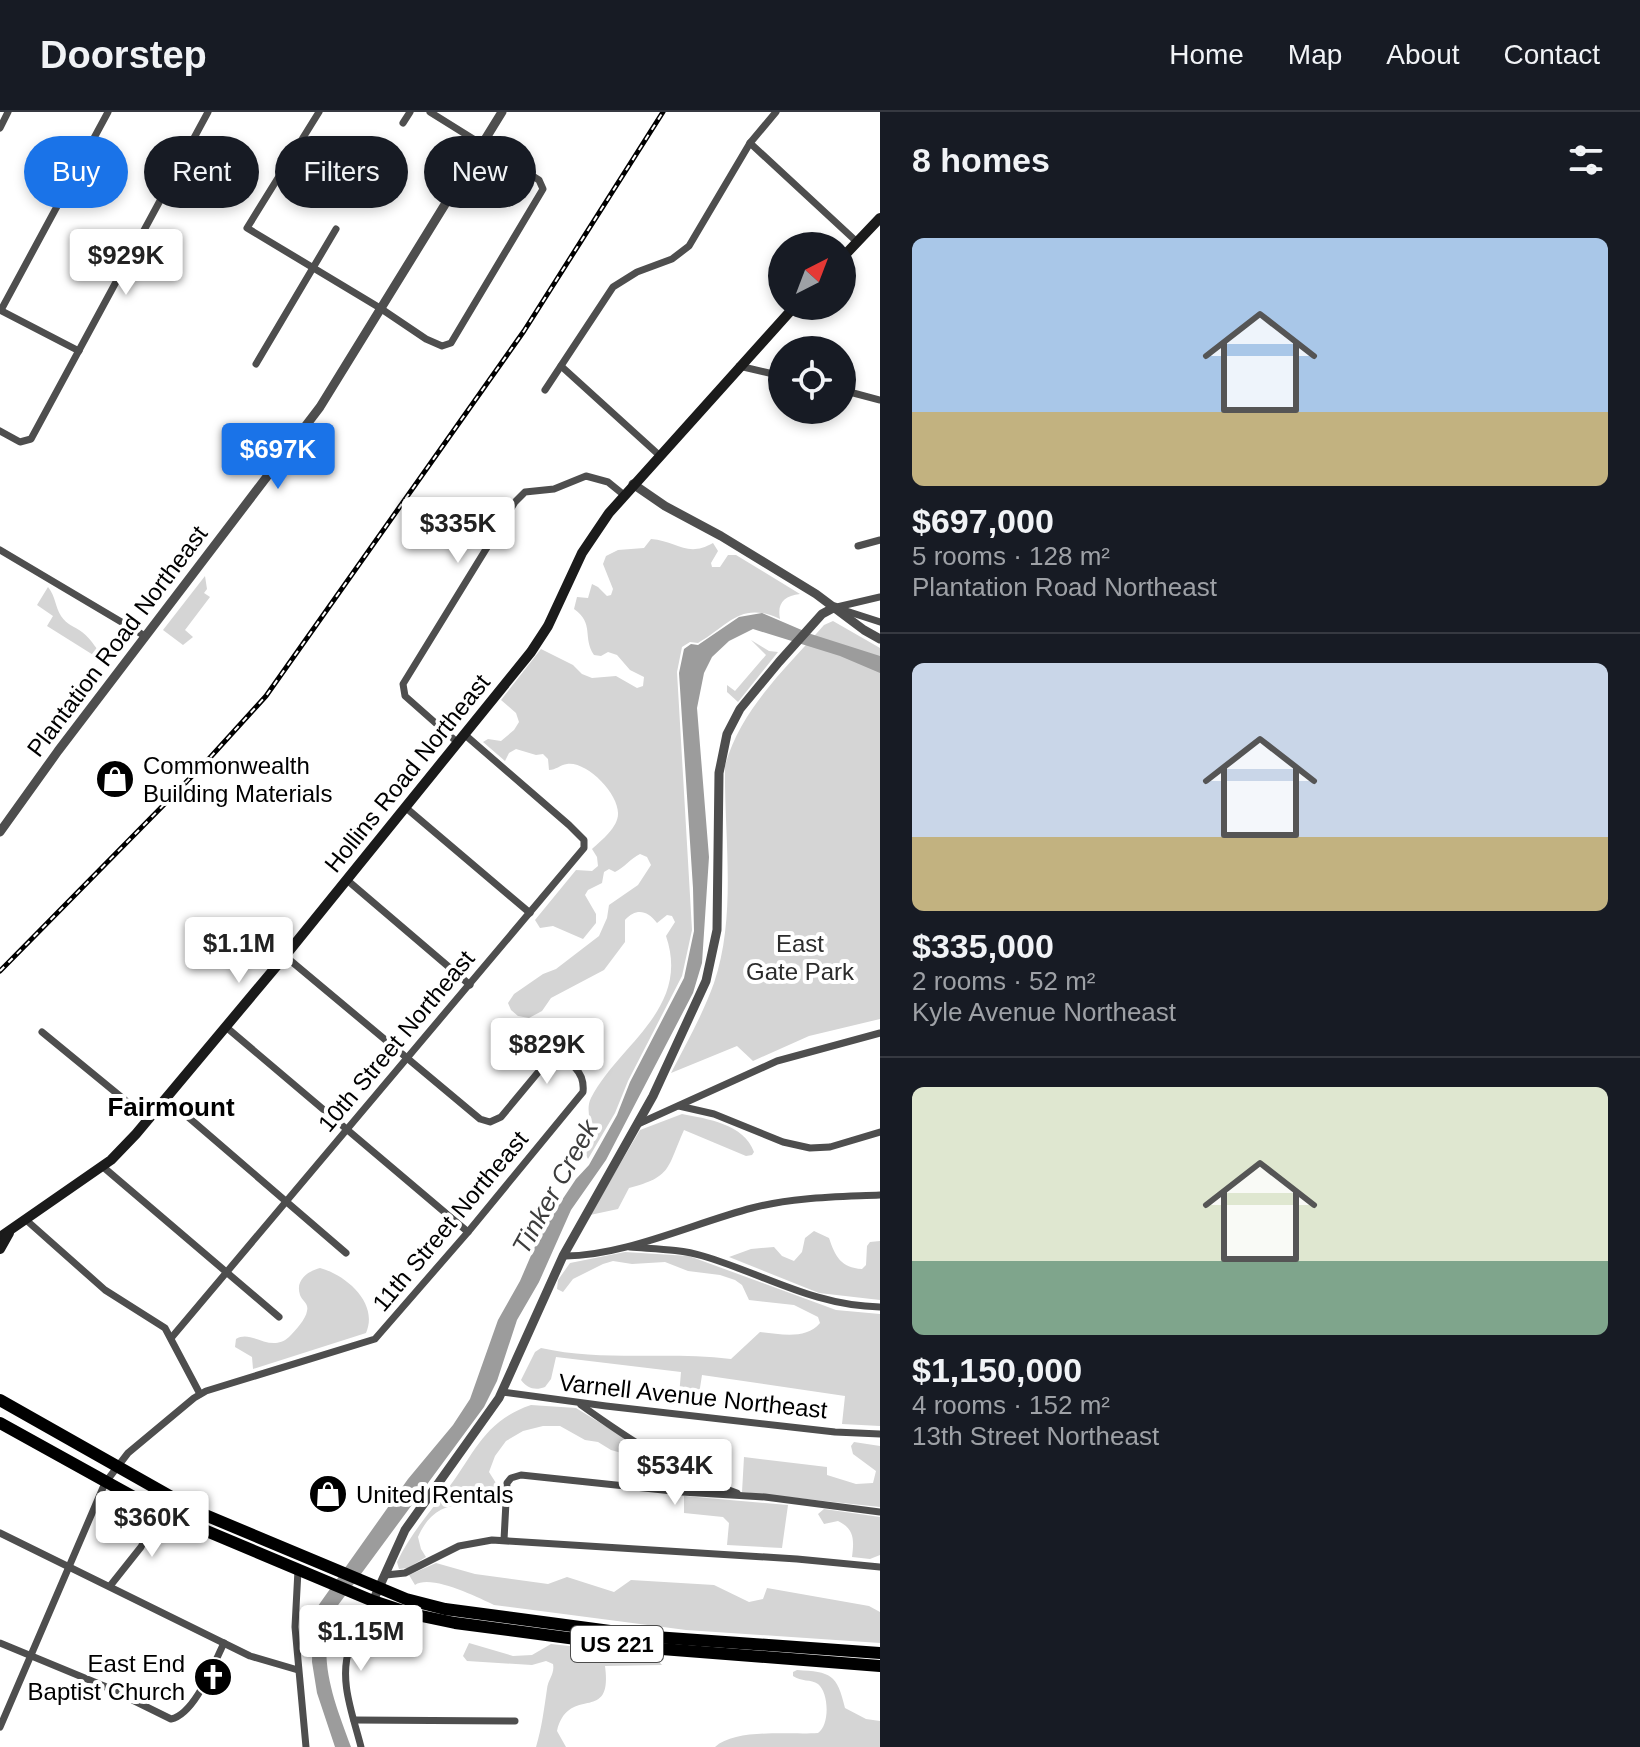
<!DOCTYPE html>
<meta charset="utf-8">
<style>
:root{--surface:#171b24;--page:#20242c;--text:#f1f3f6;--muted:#9ea1a6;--line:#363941;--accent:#1a73e8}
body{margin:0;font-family:Arial,sans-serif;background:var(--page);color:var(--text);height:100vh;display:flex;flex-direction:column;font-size:30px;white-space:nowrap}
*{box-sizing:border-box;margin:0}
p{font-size:26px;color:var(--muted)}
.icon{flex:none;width:44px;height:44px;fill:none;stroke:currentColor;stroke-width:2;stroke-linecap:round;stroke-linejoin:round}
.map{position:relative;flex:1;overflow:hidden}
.panel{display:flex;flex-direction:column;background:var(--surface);width:760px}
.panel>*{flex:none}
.banner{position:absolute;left:24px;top:24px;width:736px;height:72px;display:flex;gap:16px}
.needle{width:52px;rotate:42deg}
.controls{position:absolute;left:768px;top:120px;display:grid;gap:16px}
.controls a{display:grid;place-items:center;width:88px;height:88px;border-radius:50%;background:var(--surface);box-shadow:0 4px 12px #0003;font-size:40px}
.price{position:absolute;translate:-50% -68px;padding:0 18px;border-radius:8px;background:#fff;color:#222;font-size:26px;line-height:52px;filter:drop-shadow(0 2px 4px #0008)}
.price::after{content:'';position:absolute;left:50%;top:48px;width:24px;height:18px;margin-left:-12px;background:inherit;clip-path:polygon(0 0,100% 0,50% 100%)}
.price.active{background:var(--accent);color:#fff}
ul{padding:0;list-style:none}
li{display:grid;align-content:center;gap:16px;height:424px;padding:0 32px}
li+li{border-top:2px solid var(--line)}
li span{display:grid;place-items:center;height:248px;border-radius:12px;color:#555}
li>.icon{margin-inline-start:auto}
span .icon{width:144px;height:144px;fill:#fffc;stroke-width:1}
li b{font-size:34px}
h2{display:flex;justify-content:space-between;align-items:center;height:96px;padding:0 32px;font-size:34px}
.tag{padding:0 28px;border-radius:36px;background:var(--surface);box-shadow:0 4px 12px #0003;font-size:28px;line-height:72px}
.tag.active{background:var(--accent);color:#fff}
header{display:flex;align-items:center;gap:48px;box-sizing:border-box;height:112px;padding:0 40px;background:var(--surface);border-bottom:2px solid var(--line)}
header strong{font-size:38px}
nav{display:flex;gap:44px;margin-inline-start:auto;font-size:28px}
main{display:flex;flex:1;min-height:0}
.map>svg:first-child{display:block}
.green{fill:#d5d5d5}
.water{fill:#9c9c9c}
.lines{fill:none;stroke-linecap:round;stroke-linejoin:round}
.minor{stroke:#4e4e4e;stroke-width:7}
.tertiary{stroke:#4e4e4e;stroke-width:9}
.secondary{stroke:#1b1b1b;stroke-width:10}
.trunk{stroke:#000;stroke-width:12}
.rail-casing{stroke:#000;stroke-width:5}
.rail{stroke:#fff;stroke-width:2;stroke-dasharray:6;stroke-linecap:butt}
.labels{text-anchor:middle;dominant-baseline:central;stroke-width:8;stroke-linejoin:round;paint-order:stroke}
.shield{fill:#fff;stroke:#4c4c4c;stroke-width:2}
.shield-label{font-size:22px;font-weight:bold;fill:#000}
.street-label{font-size:24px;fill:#000;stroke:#fff}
.poi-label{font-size:24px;fill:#000;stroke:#fff;text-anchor:start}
.park-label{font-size:24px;fill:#2c2c2c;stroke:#fff}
.neighbourhood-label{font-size:26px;font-weight:bold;fill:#000;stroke:#fff}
.water-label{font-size:26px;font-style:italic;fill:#3d3d3d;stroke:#fff}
</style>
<header>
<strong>Doorstep</strong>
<nav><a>Home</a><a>Map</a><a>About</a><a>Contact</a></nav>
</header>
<main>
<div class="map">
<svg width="880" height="1635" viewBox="0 0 880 1635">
<rect width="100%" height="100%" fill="#fff"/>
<g class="green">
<path d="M 651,427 C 677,429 687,446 713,431 L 718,439 L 711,451 L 712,455 L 720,455 L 728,443 L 736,443 L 800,482 C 784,484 777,491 780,507 C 741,489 730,512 698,531 L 690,530 L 682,535 L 677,560 L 692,818 L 682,864 L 628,969 L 615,1001 L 588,1047 L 585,1041 C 587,1036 591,1029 591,1023 C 592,1011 585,998 591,986 C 619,932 691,897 666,824 L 675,810 L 672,804 L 667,803 L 657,811 C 647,798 636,796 625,808 L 625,830 L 604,858 L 551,886 L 542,899 L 529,906 L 518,904 L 511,898 L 508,891 L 514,882 L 543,862 L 556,857 L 599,824 L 607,806 L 609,793 L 638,773 L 651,753 L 647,745 L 640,742 C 630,747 625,755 615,760 L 609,757 L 604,760 L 602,771 L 588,778 L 585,783 L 596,802 L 596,811 L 583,827 L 553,814 L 540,816 L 535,808 L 576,758 L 592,759 L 598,754 L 597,745 L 592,737 C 602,728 618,715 618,702 C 619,682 587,649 567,652 C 560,653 556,658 549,658 L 548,647 L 543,642 L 536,643 L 516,637 L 509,641 L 505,649 L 483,630 L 488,627 L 501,629 L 514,618 L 519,610 L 516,601 L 501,588 L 541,537 L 573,553 L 582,562 L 592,566 L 616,564 L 637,576 L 643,574 L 644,565 L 630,558 L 617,543 L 608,540 L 601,544 L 594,543 C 582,525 595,512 574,497 L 577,485 L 588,486 L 592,472 L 598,475 L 607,484 L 611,483 L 613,477 L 603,452 L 606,444 L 618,438 L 644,436 Z"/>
<path d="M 205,464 L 207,477 L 204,481 L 210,485 L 185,518 L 193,525 L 183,533 L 163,518 Z"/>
<path d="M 48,475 C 56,485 55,495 61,504 C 67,513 74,514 82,520 C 92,527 97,540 108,548 L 106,551 L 47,514 L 53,504 L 37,493 Z"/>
<path d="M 833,509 L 880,536 L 880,907 L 809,924 L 753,949 L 737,934 L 671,961 C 686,932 703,902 714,871 C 737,803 724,725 725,654 C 740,598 786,556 824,513 Z"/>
<path d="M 751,528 L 769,539 L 778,540 L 738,590 L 727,580 L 727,573 L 735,579 L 766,543 Z"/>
<path d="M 682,1002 C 708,1007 744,1012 754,1040 L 752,1043 L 746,1044 L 684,1018 C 667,1056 672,1065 629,1076 L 618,1097 L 590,1103 L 640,1018 Z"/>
<path d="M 814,1119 L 829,1126 C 835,1144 841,1156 862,1157 L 866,1153 L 867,1134 L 870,1130 L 880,1129 L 880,1188 L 819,1181 L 729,1145 L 751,1137 L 774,1135 L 782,1144 L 794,1149 L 802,1140 L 805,1126 Z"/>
<path d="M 625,1140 L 689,1144 L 836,1198 L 880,1202 L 880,1314 L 842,1312 L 845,1284 L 702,1263 L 698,1289 L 689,1294 L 679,1284 L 681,1260 L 556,1245 L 551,1267 L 545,1275 C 535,1279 527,1276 521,1268 L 535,1240 L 541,1236 C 603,1250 668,1239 731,1247 L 760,1220 C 780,1222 806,1228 820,1211 L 818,1205 L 794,1193 L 749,1188 L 742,1173 L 735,1168 L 720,1163 L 688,1159 L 665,1150 L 632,1152 L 613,1149 L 603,1152 L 573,1167 L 563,1180 L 557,1177 L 558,1168 L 570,1151 Z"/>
<path d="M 320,1156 C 346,1163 379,1191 366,1221 L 253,1257 L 252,1245 L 235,1235 L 236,1227 C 252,1217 270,1242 289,1225 C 295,1219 306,1207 307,1199 C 309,1191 302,1189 300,1183 C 295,1168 308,1159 320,1156 Z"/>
<path d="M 531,1293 L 576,1296 L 665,1351 L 667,1354 L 611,1338 L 598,1330 L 585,1328 L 560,1314 L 543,1314 L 523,1319 L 506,1329 L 495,1344 L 489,1360 L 501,1379 L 501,1383 C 488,1382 477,1378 472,1393 C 445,1391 429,1400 418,1425 L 421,1437 L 426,1445 L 408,1456 L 399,1457 L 397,1450 C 410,1423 428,1402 446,1379 C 474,1343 483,1309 531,1293 Z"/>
<path d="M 854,1330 L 880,1334 L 880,1395 L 742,1380 L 744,1345 L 827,1355 L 827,1363 L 856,1372 L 873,1371 L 876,1359 L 853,1342 L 851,1334 Z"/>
<path d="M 684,1384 L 788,1393 L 782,1436 L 727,1433 L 729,1411 L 723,1405 L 684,1401 Z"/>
<path d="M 824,1397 L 880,1405 L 880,1443 L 870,1447 L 852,1445 C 854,1429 855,1417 838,1409 L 824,1412 L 818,1402 Z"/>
<path d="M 436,1451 L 475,1462 L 548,1472 L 567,1465 L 614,1480 L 631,1468 L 714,1473 L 749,1490 L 763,1487 L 767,1476 L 869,1494 L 880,1500 L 880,1531 L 686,1518 L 494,1493 C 477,1485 431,1462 415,1473 L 409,1463 Z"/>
<path d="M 469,1531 L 513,1544 L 532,1543 L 551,1532 L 596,1537 L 609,1545 L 657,1547 L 662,1553 L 605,1554 C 613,1614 569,1571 557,1619 L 566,1635 L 536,1635 C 542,1615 544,1597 547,1577 C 548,1567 555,1562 553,1552 L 546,1549 L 532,1553 L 467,1549 L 463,1544 Z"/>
<path d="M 797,1558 C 831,1560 837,1562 845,1596 L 866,1607 L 880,1609 L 880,1635 L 715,1635 C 736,1616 790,1623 818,1621 C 830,1613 829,1581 818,1572 C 811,1567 801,1570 793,1564 L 793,1560 Z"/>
</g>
<path class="water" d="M 762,501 L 811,522 L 880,544 L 880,561 L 840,544 L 753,517 L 729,529 L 712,545 L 704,561 L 697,596 L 709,745 L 702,851 L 693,881 L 606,1048 L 571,1098 L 539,1170 L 517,1208 L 497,1269 L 484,1295 L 333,1500 C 316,1547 335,1591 351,1635 L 335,1635 L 317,1581 L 312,1550 L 313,1501 L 408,1367 L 453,1313 L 470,1287 L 498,1208 L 520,1169 L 542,1118 L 576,1067 L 589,1053 L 617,1003 L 630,970 L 684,866 L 694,819 L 693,776 L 679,561 L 684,537 L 691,532 L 698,533 L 739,505 Z"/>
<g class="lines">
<g class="minor">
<path d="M 319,0 L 247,116 L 380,196 L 426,227 L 442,234 L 451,231 L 543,77 L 539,68 L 430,0"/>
<path d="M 403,11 L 410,0"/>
<path d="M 0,16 L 8,0"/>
<path d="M 750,31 L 857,130"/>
<path d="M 0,198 L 79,239"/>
<path d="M 1,198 L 108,0"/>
<path d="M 256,252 L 336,117"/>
<path d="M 561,254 L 659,343"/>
<path d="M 739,254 L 782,264"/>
<path d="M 545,278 L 613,175 L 637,160 L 672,147 L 689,134 L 750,31 L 776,0"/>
<path d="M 842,278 L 880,288"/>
<path d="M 0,319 L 20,330 L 31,327 L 208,0"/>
<path d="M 858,434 L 880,428"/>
<path d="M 0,438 L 145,524"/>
<path d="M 837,495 L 880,485"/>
<path d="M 840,497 L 880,510"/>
<path d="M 457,630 L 405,584 L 403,572 L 515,390 L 525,380 L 554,377 L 586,364 L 608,370 L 624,383"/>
<path d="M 405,695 L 530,801"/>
<path d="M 347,768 L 470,873"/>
<path d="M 226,915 L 468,1120"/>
<path d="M 42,920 L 148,1007"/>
<path d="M 166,986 L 346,1141"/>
<path d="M 679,994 L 714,1002 L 783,1030 L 810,1036 L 830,1035 L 880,1020"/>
<path d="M 638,1012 L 777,949 L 880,921"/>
<path d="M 102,1054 L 279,1205"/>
<path d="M 25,1107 L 105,1178 L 165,1216 L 200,1282"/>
<path d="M 630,1135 C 654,1137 680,1137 703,1144 C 764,1162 814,1194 880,1195"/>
<path d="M 563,1144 C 622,1145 694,1111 752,1096 C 794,1085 838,1085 880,1083"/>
<path d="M 172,1225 L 584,736 L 584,728 L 569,713 L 464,622"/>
<path d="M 502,1280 L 606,1294 L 835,1320 L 880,1322"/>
<path d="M 581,1293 C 627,1326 683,1363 737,1381"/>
<path d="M 0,1421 L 250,1544 L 298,1558"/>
<path d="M 504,1428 L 507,1371 L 511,1366 L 521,1363 L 682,1380 L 765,1385 L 880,1400"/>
<path d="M 298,1458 L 295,1515 L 306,1635"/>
<path d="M 386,1463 L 405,1461 L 459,1434 L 492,1428 L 797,1447 L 880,1455"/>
<path d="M 110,1474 L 141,1435 L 159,1399"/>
<path d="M 0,1531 L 104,1574 L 171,1607 C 195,1602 214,1551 224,1531"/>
<path d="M 354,1608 L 515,1609"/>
<path d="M 0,1615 L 105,1371 L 128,1341 L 194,1286 L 206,1279 L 375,1227 L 468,1120 L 583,980 C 585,961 571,946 552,947 L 545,952 L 501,1005 L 490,1010 L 480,1007 L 285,844"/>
<path d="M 361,1635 C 353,1603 338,1567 350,1535 C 355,1519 366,1504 373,1489"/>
</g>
<g class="tertiary">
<path d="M 633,372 L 665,394 L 721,424 L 816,482 L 864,518 L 880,527"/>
<path d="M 0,720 L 58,639 L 320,295 L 502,0"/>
<path d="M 373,1489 L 405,1418 L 499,1286 L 563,1144 L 653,984 L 706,869 L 717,818 L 719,661 L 727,622 L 740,597 L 779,550 L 822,502 L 835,495"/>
</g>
<g class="secondary">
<path d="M 842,146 L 880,106"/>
<path d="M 0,1125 L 111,1048 L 136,1022 L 285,844 L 531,540 L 548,514 L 582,441 L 609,401 L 795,194"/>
<path d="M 0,1137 L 9,1121"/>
</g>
<g class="trunk">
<path d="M 0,1288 L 198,1400 L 406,1487 L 445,1497 L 655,1525 L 880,1541"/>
<path d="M 0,1311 L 159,1399 L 373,1489 L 412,1502 L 455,1511 L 636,1535 L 880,1554"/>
</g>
<g class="rail-casing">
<path id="rail" d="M 0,859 L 206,650 L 266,584 L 524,219 L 663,0"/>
</g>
<use href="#rail" class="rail"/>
</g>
<defs>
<g id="shop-disc" transform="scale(2)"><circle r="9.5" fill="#000" stroke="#fff"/><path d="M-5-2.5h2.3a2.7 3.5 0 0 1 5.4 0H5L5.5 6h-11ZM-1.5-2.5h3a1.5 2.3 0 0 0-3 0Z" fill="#fff"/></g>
<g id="church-disc" transform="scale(2)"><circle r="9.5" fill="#000" stroke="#fff"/><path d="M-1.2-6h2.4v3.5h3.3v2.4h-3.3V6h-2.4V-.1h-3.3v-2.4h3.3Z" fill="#fff"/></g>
</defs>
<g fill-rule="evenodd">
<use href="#shop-disc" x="115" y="667"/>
<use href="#shop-disc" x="328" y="1382"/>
<use href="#church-disc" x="213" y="1565"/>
</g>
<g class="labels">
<rect class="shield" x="571" y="1514" width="92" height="36" rx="6"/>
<g class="shield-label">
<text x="617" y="1532">US 221</text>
</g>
<g class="street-label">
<text transform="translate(117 529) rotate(-53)">Plantation Road Northeast</text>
<text transform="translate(407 661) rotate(-51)">Hollins Road Northeast</text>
<text transform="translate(396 929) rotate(-50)">10th Street Northeast</text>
<text transform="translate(450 1109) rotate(-50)">11th Street Northeast</text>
<text transform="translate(693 1284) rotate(6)">Varnell Avenue Northeast</text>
</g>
<g class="poi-label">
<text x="143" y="653">Commonwealth<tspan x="143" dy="28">Building Materials</tspan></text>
<text x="356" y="1382">United Rentals</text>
<text x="185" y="1551" text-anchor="end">East End<tspan x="185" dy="28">Baptist Church</tspan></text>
</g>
<g class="park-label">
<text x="800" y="831">East<tspan x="800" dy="28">Gate Park</tspan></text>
</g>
<g class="neighbourhood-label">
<text x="171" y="995">Fairmount</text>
</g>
<g class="water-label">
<text transform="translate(555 1075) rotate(-61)">Tinker Creek</text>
</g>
</g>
</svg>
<div class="controls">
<a><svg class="needle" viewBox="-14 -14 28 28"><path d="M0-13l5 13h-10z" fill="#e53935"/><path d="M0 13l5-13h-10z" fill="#9ea1a6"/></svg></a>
<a><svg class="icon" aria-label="locate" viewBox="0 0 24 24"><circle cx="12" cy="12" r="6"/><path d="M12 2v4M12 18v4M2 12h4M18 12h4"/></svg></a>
</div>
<b class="price" style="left:126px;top:185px">$929K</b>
<b class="price active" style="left:278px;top:379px">$697K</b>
<b class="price" style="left:458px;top:453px">$335K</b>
<b class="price" style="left:239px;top:873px">$1.1M</b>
<b class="price" style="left:547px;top:974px">$829K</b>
<b class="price" style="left:675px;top:1395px">$534K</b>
<b class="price" style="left:152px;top:1447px">$360K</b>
<b class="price" style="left:361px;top:1561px">$1.15M</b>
<div class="banner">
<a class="tag active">Buy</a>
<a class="tag">Rent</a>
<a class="tag">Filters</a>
<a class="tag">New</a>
</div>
</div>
<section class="panel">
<h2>8 homes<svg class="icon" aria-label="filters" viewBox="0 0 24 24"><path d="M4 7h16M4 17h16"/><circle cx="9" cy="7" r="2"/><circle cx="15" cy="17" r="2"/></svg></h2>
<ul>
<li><span style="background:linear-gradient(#a9c7e8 70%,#c2b280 0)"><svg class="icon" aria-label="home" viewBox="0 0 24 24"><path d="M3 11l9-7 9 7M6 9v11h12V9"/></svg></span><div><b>$697,000</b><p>5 rooms · 128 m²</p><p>Plantation Road Northeast</p></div></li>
<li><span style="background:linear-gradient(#c9d6e8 70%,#c2b280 0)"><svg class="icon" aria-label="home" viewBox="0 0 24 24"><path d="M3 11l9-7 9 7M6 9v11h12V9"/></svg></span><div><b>$335,000</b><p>2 rooms · 52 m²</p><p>Kyle Avenue Northeast</p></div></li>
<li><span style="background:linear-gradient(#dfe7d0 70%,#7fa58c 0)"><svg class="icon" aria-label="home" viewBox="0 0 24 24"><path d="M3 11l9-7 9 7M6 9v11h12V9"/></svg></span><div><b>$1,150,000</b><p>4 rooms · 152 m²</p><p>13th Street Northeast</p></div></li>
</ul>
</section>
</main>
